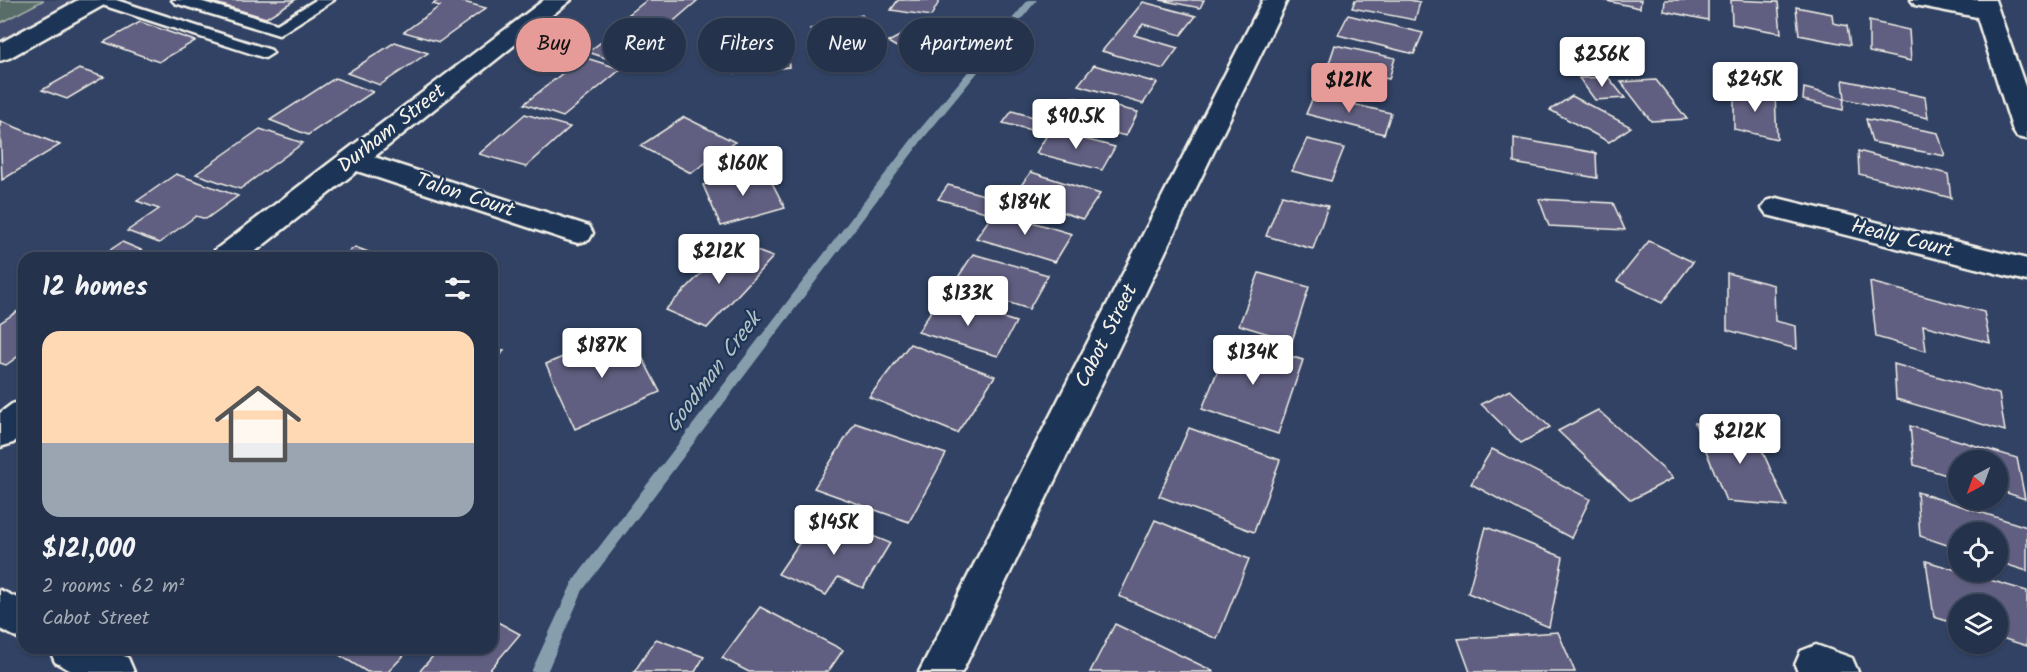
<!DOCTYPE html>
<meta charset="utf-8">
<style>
:root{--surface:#25324b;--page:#2d3a52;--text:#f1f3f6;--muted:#a3aab5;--line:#424d63;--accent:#e69b98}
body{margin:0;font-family:Kalam,sans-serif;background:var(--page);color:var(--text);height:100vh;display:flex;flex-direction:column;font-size:22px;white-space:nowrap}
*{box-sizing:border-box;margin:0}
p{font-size:20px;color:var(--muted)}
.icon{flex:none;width:33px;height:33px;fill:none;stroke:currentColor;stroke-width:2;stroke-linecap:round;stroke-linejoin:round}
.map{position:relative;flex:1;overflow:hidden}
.panel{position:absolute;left:18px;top:252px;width:480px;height:402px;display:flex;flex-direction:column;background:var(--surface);border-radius:18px;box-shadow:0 2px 4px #0004,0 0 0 2px var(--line)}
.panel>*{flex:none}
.banner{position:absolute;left:516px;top:18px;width:570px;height:54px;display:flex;gap:12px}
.needle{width:39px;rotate:221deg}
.fabs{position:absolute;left:1948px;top:450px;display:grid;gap:12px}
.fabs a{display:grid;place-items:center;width:60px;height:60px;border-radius:50%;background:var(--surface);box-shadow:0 2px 4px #0004,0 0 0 2px var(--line);font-size:30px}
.price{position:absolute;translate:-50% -51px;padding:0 14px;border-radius:6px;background:#fff;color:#222;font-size:20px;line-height:39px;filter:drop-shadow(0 2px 3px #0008)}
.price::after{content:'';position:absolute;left:50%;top:36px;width:18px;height:14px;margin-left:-9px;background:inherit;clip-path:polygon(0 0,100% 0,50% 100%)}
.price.current{background:var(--accent);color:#111}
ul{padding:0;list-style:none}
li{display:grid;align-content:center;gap:12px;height:318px;padding:0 24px}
li span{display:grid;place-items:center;height:186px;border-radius:18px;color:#555}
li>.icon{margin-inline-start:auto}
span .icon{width:108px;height:108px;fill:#fffc;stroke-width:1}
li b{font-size:26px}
h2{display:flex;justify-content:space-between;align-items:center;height:72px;padding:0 24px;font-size:26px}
.tag{padding:0 21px;border-radius:27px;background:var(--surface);box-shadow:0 2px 4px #0004,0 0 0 2px var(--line);font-size:21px;line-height:54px}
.tag.current{background:var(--accent);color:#111}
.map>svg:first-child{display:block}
.built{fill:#434e6f}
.green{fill:#586d68;stroke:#a6afa8;stroke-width:1.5}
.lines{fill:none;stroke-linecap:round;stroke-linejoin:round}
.stream{fill:#879fad;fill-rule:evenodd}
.building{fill:#615f81;stroke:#f4f1e8;stroke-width:1.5}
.lane-casing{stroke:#f4f1e8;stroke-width:5}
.street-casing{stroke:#f4f1e8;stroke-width:5}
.secondary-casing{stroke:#f4f1e8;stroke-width:5}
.lane{fill:#1d3557;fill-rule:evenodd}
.street{fill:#1d3557;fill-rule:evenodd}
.secondary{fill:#1d3557;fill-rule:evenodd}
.labels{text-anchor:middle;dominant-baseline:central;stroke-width:4.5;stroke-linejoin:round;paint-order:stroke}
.street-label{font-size:21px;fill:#f4f1e8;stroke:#1d3557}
.water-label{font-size:22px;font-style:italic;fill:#b4c1c5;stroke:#1d3557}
</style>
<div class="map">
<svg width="2027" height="672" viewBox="0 0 2027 672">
<rect width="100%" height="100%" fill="#314264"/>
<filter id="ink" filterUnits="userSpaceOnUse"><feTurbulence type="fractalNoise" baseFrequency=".0167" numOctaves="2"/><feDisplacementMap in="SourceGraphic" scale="12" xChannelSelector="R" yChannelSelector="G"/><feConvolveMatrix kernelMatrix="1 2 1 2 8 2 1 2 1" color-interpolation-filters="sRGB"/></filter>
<g filter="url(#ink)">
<path class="built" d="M 0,0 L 76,0 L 0,41 Z"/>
<path class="green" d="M 0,0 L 44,0 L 0,23 Z"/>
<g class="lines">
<path class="stream" d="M 1028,0 L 1037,0 L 923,139 L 583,590 L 547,672 L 531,672 L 573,581 L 915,135 Z"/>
</g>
<g class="building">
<path d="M 205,0 L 295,0 L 266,18 Z"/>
<path d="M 439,0 L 456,0 L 486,8 L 439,42 L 404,32 L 440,6 L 433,4 Z"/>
<path d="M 647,0 L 698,0 L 668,26 L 628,15 Z"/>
<path d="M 898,0 L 940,0 L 931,16 L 891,10 Z"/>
<path d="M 1160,0 L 1204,0 L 1200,8 Z"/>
<path d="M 1355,0 L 1409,0 L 1420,2 L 1415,20 L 1352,8 Z"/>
<path d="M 1602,0 L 1641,0 L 1640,8 Z"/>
<path d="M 1665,0 L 1708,0 L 1708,20 L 1664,11 Z"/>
<path d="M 1731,0 L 1778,2 L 1781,33 L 1732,24 Z"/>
<path d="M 1143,2 L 1196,16 L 1181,35 L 1143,24 L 1134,35 L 1178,48 L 1163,69 L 1102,51 Z"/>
<path d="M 1796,7 L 1832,14 L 1833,23 L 1847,26 L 1850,45 L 1799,35 Z"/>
<path d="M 862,15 L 879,39 L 826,53 L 810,29 Z"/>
<path d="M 1348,15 L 1423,33 L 1414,54 L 1338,35 Z"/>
<path d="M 1869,21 L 1909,30 L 1911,61 L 1869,52 Z"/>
<path d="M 140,22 L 195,41 L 159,62 L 104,42 Z"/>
<path d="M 628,22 L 659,32 L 620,63 L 588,52 Z"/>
<path d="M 913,29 L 934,42 L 910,55 L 888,42 Z"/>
<path d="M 786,37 L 789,67 L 735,73 L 733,43 Z"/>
<path d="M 395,42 L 428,53 L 380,85 L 347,73 Z"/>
<path d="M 1335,45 L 1395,58 L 1389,79 L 1328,66 Z"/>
<path d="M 583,57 L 621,69 L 563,117 L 524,104 Z"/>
<path d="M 1094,65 L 1157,83 L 1143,104 L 1078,85 Z"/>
<path d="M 79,69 L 104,77 L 67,99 L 42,90 Z"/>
<path d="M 1608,77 L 1625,98 L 1595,100 L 1579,78 Z"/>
<path d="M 335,78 L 373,92 L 308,135 L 270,120 Z"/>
<path d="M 1656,80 L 1687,119 L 1651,121 L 1621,82 Z"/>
<path d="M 1843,80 L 1925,97 L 1928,118 L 1845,99 Z"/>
<path d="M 1734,87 L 1775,95 L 1777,139 L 1734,129 Z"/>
<path d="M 1804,88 L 1844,98 L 1843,110 L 1803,100 Z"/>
<path d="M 1314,95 L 1391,113 L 1384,134 L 1306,114 Z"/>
<path d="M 1572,96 L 1631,127 L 1609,142 L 1550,110 Z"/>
<path d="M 1072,97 L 1138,112 L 1126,136 L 1058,120 Z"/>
<path d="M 1012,111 L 1047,121 L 1039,132 L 1003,123 Z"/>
<path d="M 525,114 L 570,127 L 526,167 L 479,154 Z"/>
<path d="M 684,117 L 735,142 L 691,173 L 640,146 Z"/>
<path d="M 1866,119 L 1938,133 L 1945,156 L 1872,142 Z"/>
<path d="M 0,121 L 60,145 L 2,180 Z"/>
<path d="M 260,129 L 303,143 L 240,189 L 196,174 Z"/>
<path d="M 1050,130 L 1115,147 L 1102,170 L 1036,153 Z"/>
<path d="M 1514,138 L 1596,153 L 1597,178 L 1514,163 Z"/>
<path d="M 1307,139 L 1344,148 L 1331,181 L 1292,171 Z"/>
<path d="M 1858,151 L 1948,174 L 1951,198 L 1859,174 Z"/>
<path d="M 764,167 L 785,208 L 721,226 L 703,185 Z"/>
<path d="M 1031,172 L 1100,194 L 1083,219 L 1013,196 Z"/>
<path d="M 176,174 L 238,196 L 206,219 L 196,216 L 159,243 L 127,231 L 159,209 L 137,201 Z"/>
<path d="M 948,185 L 998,199 L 989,213 L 938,199 Z"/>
<path d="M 1282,195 L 1328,206 L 1313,249 L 1266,236 Z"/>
<path d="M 1539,199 L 1613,203 L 1625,230 L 1549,226 Z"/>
<path d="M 995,211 L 1072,234 L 1055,262 L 976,238 Z"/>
<path d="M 1649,241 L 1693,262 L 1662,303 L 1617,281 Z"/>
<path d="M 122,242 L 160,258 L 98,258 Z"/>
<path d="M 732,242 L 773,257 L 707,328 L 665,310 Z"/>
<path d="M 355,247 L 384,258 L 341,258 Z"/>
<path d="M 973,254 L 1048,275 L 1029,309 L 953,285 Z"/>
<path d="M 1259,273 L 1309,287 L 1292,341 L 1239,325 Z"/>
<path d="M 1727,273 L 1774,285 L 1775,321 L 1796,326 L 1797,349 L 1727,330 Z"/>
<path d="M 1870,282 L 1984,312 L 1990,343 L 1923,325 L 1926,351 L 1876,337 Z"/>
<path d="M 939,298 L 1016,322 L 998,356 L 918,332 Z"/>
<path d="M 24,307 L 24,352 L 6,365 L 0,363 L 0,323 Z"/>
<path d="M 628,330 L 660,392 L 575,429 L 546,364 Z"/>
<path d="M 1231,338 L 1303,360 L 1278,434 L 1202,409 Z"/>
<path d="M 910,344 L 995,376 L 957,433 L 869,397 Z"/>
<path d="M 492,349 L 504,350 L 492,370 Z"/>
<path d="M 1894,364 L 1999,394 L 2005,431 L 1896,399 Z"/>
<path d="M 1510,390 L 1550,427 L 1521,443 L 1481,404 Z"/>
<path d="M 1598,410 L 1673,478 L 1631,500 L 1558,431 Z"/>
<path d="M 855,423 L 946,454 L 909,522 L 814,488 Z"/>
<path d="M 1695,423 L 1752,428 L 1787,506 L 1726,501 Z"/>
<path d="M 1910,426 L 2017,458 L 2025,499 L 1998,490 L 1998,460 L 1959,460 L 1959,479 L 1914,465 Z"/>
<path d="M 1189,428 L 1280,460 L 1254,532 L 1159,496 Z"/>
<path d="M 1492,449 L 1590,499 L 1571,538 L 1471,484 Z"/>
<path d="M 1917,492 L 2027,527 L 2027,571 L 1998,562 L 1998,532 L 1959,532 L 1959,549 L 1920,536 Z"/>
<path d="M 819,514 L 890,543 L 863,588 L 838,577 L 826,595 L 778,574 Z"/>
<path d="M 1155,520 L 1249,559 L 1217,639 L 1119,596 Z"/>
<path d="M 1486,527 L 1563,557 L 1549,627 L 1468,593 Z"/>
<path d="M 1926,561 L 2027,591 L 2027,646 L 1998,637 L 1998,604 L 1959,604 L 1959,625 L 1934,617 Z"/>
<path d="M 760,607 L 843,650 L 828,672 L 749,672 L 722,658 Z"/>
<path d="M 492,619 L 520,634 L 488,672 L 419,672 L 440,648 L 492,648 Z"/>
<path d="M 1115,624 L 1213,671 L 1213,672 L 1090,672 Z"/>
<path d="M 1558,632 L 1575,672 L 1470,672 L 1458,639 Z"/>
<path d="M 656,639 L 704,657 L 695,672 L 634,672 Z"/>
<path d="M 328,648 L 411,648 L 388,672 L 367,672 Z"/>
</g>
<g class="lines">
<g class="lane-casing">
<g id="lane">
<path d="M 93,0 L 116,0 L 271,50 L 273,53 L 265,58 L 259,56 L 96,3 Z"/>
<path d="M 172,0 L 196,0 L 277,24 L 316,0 L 334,0 L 279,35 L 175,3 Z"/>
</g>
</g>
<g class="street-casing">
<g id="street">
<path d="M 544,0 L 571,0 L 374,157 L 589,226 L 593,233 L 589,240 L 578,243 L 567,240 L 357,171 L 247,258 L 211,258 L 215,250 Z"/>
<path d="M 1263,0 L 1287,0 L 962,672 L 919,672 Z"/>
<path d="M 1911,0 L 1995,0 L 2027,92 L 2027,139 L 2017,137 L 2013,131 L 1977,17 L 1915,5 Z"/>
<path d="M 1777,198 L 2027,259 L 2027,281 L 1767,215 L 1762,208 L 1767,201 Z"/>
<path d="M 24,400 L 24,434 L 13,443 L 0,447 L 0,413 L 12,404 Z"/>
<path d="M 0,590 L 24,601 L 24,641 L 0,629 Z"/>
<path d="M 1816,645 L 1852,658 L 1858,672 L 1798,672 L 1795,665 L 1801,651 Z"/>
<path d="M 49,648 L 110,648 L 128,658 L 134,672 L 73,672 L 55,662 Z"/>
</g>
</g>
<g class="secondary-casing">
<path id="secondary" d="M 78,0 L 108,0 L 104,5 L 9,58 L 0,61 L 0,43 Z"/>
</g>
<use href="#lane" class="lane"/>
<use href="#street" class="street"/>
<use href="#secondary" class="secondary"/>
</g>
</g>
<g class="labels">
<g class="street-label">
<text transform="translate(392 129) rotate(-38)">Durham Street</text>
<text transform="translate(465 196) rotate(18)">Talon Court</text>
<text transform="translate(1902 239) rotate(14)">Healy Court</text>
<text transform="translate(1107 336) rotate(-63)">Cabot Street</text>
</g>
<g class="water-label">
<text transform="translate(714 373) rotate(-53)">Goodman Creek</text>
</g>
</g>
</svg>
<div class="fabs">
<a><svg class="needle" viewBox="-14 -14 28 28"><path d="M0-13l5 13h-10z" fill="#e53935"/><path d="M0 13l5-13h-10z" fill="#a3aab5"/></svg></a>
<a><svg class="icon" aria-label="locate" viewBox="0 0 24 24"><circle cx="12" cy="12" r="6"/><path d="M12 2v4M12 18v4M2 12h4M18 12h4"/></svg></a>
<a><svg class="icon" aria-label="layers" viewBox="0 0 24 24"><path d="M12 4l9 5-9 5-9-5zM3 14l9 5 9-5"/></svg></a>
</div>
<b class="price" style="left:1602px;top:88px">$256K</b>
<b class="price" style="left:1755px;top:113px">$245K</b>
<b class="price current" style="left:1349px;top:114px">$121K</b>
<b class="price" style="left:1076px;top:150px">$90.5K</b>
<b class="price" style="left:743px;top:197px">$160K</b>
<b class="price" style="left:1025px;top:236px">$184K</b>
<b class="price" style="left:719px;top:285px">$212K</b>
<b class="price" style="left:968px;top:327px">$133K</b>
<b class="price" style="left:602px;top:379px">$187K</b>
<b class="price" style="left:1253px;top:386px">$134K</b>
<b class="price" style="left:1740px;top:465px">$212K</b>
<b class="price" style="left:834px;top:556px">$145K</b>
<div class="banner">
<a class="tag current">Buy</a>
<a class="tag">Rent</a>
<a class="tag">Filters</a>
<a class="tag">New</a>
<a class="tag">Apartment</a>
</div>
<section class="panel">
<h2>12 homes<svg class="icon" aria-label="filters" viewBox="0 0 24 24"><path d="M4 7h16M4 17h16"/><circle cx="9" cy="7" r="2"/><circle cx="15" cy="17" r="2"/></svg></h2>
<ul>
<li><span style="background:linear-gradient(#ffd9b3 60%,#9aa5b1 0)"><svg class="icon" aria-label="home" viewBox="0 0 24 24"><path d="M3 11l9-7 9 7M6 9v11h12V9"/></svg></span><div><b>$121,000</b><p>2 rooms · 62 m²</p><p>Cabot Street</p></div></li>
</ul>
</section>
</div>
